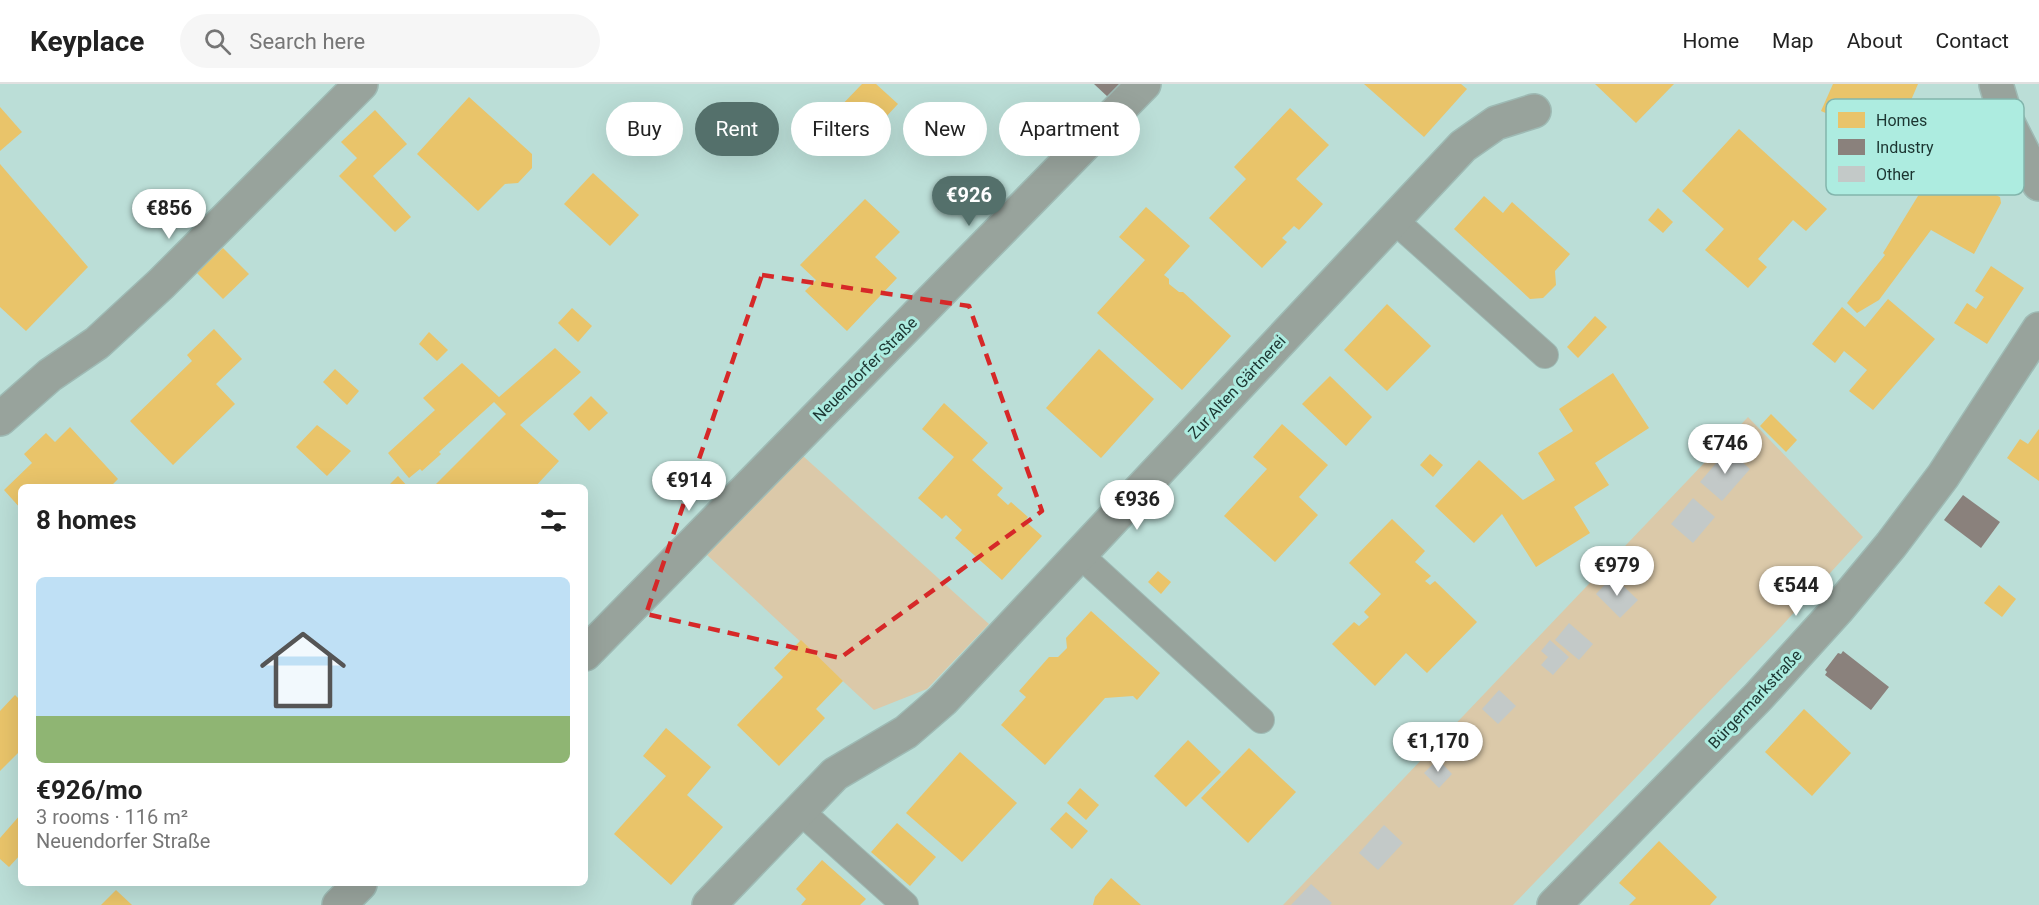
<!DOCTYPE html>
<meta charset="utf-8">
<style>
:root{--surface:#fff;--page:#f6f6f6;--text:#222;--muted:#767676;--line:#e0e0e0;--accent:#54706b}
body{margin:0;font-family:Roboto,sans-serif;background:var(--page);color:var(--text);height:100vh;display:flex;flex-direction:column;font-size:22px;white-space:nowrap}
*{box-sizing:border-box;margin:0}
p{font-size:20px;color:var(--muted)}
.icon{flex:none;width:33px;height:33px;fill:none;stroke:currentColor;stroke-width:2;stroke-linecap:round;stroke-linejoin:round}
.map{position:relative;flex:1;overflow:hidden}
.drawer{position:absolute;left:18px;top:400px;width:570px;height:402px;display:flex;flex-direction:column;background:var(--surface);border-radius:9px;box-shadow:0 6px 24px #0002}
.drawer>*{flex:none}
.banner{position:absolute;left:606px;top:18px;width:570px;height:54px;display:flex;gap:12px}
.price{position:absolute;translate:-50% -51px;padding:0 14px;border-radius:21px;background:#fff;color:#222;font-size:20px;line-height:39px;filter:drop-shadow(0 2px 3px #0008)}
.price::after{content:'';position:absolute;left:50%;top:36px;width:18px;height:14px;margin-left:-9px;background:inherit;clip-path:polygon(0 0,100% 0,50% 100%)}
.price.current{background:var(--accent);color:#fff}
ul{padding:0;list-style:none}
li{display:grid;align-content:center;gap:12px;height:318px;padding:0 18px}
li+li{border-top:2px solid var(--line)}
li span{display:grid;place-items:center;height:186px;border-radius:9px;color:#555}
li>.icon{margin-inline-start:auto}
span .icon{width:108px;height:108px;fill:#fffc;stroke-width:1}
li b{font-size:26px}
h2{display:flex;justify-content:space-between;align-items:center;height:72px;padding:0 18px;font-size:26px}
.pill{padding:0 21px;border-radius:27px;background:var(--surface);box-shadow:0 6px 24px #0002;font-size:21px;line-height:54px}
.pill.current{background:var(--accent);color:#fff}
header{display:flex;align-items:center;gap:36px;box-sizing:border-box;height:84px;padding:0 30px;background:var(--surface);border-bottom:2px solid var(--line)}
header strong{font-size:28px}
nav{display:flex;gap:33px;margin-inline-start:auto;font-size:21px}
.search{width:420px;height:54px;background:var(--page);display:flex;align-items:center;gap:15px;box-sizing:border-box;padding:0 21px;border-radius:33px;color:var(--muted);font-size:22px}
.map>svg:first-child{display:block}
.green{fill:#dbc9a9}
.homes{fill:#e9c46a}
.industry{fill:#8a817c}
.building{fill:#c3c9c8}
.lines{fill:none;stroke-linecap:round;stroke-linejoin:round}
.lane-casing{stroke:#9ebab4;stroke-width:28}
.street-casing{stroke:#9ebab4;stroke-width:36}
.lane{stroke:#98a39c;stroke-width:26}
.street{stroke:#98a39c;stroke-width:33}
.marked{fill:none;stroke:#d62828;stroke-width:4.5;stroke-dasharray:12 8;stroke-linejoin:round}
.labels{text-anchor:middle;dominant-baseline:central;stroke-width:6;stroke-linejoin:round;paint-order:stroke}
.street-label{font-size:16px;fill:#1c3531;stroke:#adece0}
.key{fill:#adece0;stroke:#82b5ac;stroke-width:1.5}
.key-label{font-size:16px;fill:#1c3531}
</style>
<header>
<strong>Keyplace</strong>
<div class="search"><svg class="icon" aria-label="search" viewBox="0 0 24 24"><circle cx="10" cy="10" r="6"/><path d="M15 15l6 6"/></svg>Search here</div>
<nav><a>Home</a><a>Map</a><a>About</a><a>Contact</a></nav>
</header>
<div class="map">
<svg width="2039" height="821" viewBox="0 0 2039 821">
<rect width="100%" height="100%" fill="#bbded7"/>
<g class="green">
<path d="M 1748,333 L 1863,453 L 1778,546 L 1513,821 L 1283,821 Z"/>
<path d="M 803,372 L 989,540 L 927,605 L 874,626 L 706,470 Z"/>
</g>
<g class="homes">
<path d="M 862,0 L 876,0 L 898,20 L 867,53 L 837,26 Z"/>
<path d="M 1364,0 L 1461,0 L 1467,5 L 1424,53 Z"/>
<path d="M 1595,0 L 1674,0 L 1636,39 Z"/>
<path d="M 1833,0 L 1918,0 L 1893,58 L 1821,27 Z"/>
<path d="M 469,13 L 532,70 L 532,84 L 518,99 L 505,100 L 478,127 L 417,70 Z"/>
<path d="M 0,23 L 22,48 L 0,67 Z"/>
<path d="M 1290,24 L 1329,61 L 1296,95 L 1323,120 L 1299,146 L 1294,142 L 1282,154 L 1287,158 L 1262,184 L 1209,134 L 1246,95 L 1234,83 Z"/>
<path d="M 375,26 L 407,60 L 373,92 L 411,133 L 395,148 L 339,92 L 357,74 L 341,58 Z"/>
<path d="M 1739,45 L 1827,125 L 1806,147 L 1793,136 L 1758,175 L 1767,183 L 1748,204 L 1705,166 L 1724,145 L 1682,107 Z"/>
<path d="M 1940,76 L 1981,99 L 1979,103 L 2000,113 L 2001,119 L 1974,170 L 1931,146 L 1879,216 L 1857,229 L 1847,219 L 1885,171 L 1883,169 Z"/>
<path d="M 0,80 L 88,183 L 26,247 L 0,223 Z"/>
<path d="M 593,89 L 639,131 L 610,162 L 564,120 Z"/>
<path d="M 1484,112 L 1503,129 L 1512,118 L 1570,170 L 1555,187 L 1556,201 L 1543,214 L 1530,215 L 1454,145 Z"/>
<path d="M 865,115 L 900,148 L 875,173 L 897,194 L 847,247 L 805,207 L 816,196 L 800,181 Z"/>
<path d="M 1146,123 L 1190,162 L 1164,191 L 1169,195 L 1169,200 L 1179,208 L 1183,208 L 1231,252 L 1182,306 L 1097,229 L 1145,176 L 1119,153 Z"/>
<path d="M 1658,124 L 1673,138 L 1663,149 L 1648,136 Z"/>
<path d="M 223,164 L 249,190 L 223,215 L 197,189 Z"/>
<path d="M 1991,182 L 2024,204 L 1987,260 L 1954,239 L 1967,219 L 1976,225 L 1984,213 L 1975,207 Z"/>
<path d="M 1888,215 L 1935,255 L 1873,326 L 1849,307 L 1867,286 L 1844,267 L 1835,279 L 1812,260 L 1842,223 L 1865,243 Z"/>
<path d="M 1387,220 L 1431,262 L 1387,307 L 1344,266 Z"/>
<path d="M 572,224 L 592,242 L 578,258 L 558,239 Z"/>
<path d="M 1595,232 L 1607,243 L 1578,274 L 1567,263 Z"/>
<path d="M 214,245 L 242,275 L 216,300 L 235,320 L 173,381 L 130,337 L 192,277 L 187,271 Z"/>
<path d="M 429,248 L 448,266 L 437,277 L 419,260 Z"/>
<path d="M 555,264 L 581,288 L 520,341 L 559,377 L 534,404 L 432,404 L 506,330 L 494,318 L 439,368 L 441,370 L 422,387 L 420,385 L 409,394 L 388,369 L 435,326 L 423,314 L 462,279 L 499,313 Z"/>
<path d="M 1099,265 L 1154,315 L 1101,374 L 1046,324 Z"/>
<path d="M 335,285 L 359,307 L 347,321 L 323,298 Z"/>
<path d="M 1613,289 L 1649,344 L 1595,379 L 1609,401 L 1574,423 L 1590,449 L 1536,483 L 1502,430 L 1474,459 L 1435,422 L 1479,376 L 1523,416 L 1555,396 L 1538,369 L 1573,347 L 1559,325 Z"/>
<path d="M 1330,292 L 1372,333 L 1346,362 L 1302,320 Z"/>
<path d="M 591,312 L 608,329 L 589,347 L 573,330 Z"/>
<path d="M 944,319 L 988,359 L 972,376 L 1003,404 L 997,411 L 1008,421 L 1011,418 L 1028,433 L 1025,437 L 1042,452 L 1002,496 L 955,454 L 962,446 L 946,431 L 942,435 L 918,414 L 954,373 L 922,345 Z"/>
<path d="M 1771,330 L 1797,356 L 1786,368 L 1760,342 Z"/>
<path d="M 1282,340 L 1328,381 L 1299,413 L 1318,431 L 1275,478 L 1224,432 L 1267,385 L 1253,373 Z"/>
<path d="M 317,341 L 351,367 L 327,392 L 296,363 Z"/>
<path d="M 70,343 L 118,395 L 109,404 L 21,404 L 21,425 L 4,406 L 32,379 L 24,370 L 46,349 L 55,358 Z"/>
<path d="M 2039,345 L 2039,397 L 2007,374 L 2020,355 L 2028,360 Z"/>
<path d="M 1430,370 L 1443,381 L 1433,393 L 1420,381 Z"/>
<path d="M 398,392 L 409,404 L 386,404 Z"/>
<path d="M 1392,435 L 1425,467 L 1415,478 L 1431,492 L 1425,497 L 1430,501 L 1435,497 L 1477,538 L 1427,589 L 1406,569 L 1375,602 L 1332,560 L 1354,538 L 1359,542 L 1369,533 L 1364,528 L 1381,510 L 1349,479 Z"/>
<path d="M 1158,487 L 1171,498 L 1161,510 L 1148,498 Z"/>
<path d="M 1999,501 L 2016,515 L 2002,533 L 1984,519 Z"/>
<path d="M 1091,527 L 1160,589 L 1137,616 L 1133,612 L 1105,614 L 1045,681 L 1001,641 L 1026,613 L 1019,607 L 1049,573 L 1058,573 L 1067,564 L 1066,554 Z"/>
<path d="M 801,556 L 843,597 L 816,625 L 825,634 L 779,682 L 737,641 L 783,593 L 774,584 Z"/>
<path d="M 15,611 L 21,617 L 21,666 L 0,687 L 0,627 Z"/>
<path d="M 1804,625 L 1851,669 L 1812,712 L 1765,668 Z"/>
<path d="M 666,644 L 711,683 L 687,711 L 723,743 L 671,801 L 614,750 L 666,692 L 643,672 Z"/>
<path d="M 1188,656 L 1221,688 L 1186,723 L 1154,692 Z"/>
<path d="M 1249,664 L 1296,708 L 1248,759 L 1201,714 Z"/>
<path d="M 960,668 L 1017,719 L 962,778 L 906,729 Z"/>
<path d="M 1080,704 L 1099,721 L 1086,736 L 1067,719 Z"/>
<path d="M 1066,728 L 1088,747 L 1072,765 L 1050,745 Z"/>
<path d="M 21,730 L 21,770 L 9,783 L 0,775 L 0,754 Z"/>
<path d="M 897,739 L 936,773 L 910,802 L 871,768 Z"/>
<path d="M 1659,757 L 1717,813 L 1710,821 L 1629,821 L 1636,814 L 1619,799 Z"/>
<path d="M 822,776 L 866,815 L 860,821 L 801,821 L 806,815 L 796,805 Z"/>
<path d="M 1111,794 L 1141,821 L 1093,821 L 1095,813 Z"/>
<path d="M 116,806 L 132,821 L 101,821 Z"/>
</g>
<g class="industry">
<path d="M 1094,0 L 1122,0 L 1109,14 Z"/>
<path d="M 1963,411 L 2000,438 L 1981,464 L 1944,436 Z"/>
<path d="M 1843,567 L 1889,603 L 1871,626 L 1825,591 L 1827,588 L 1825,586 L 1838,569 L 1841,570 Z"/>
</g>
<g class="building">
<path d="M 1728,365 L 1750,385 L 1722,417 L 1700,398 Z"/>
<path d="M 1693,414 L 1715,433 L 1693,459 L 1671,440 Z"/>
<path d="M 1613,492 L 1638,516 L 1620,534 L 1596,510 Z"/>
<path d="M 1569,539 L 1593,560 L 1579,576 L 1555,556 Z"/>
<path d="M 1550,556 L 1569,573 L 1553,591 L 1541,581 L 1548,573 L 1541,567 Z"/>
<path d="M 1499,606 L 1516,622 L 1498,640 L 1482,625 Z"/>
<path d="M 1438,675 L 1452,690 L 1439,704 L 1424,689 Z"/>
<path d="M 1384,741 L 1403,759 L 1378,786 L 1359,769 Z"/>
<path d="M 1311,800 L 1332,819 L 1330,821 L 1291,821 Z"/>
</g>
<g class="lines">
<g class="lane-casing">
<g id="lane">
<path d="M 1394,136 L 1545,271"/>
<path d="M 1080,471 L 1261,636"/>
<path d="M 799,726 L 905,821"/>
</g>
</g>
<g class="street-casing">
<g id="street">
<path d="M 1996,0 L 2007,37 L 2039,100"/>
<path d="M 0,335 L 50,291 L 97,259 L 161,200 L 361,0"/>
<path d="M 585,570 L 1144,0"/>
<path d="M 339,821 L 360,800"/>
<path d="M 709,821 L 835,690 L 906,648 L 943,616 L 1463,62 L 1496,39 L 1534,27"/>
<path d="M 1554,821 L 1758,613 L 1837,526 L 1891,461 L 1943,392 L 2039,245"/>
</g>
</g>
<use href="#lane" class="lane"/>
<use href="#street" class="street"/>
</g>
<path class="marked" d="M 762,191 L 969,222 L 1042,427 L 840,574 L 646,530 Z"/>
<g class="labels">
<g class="street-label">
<text transform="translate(865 285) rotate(-45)">Neuendorfer Straße</text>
<text transform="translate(1237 303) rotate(-47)">Zur Alten Gärtnerei</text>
<text transform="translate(1755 615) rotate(-47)">Bürgermarkstraße</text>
</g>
</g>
<rect x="1826" y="15" width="198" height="96" rx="9" class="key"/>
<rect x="1838" y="28" width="27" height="16" fill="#e9c46a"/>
<rect x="1838" y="55" width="27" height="16" fill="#8a817c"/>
<rect x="1838" y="82" width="27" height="16" fill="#c3c9c8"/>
<g class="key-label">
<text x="1876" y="42">Homes</text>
<text x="1876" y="69">Industry</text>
<text x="1876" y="96">Other</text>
</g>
</svg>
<b class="price current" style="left:969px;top:143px">€926</b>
<b class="price" style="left:169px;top:156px">€856</b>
<b class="price" style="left:1725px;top:391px">€746</b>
<b class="price" style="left:689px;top:428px">€914</b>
<b class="price" style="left:1137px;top:447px">€936</b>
<b class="price" style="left:1617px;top:513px">€979</b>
<b class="price" style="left:1796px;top:533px">€544</b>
<b class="price" style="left:1438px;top:689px">€1,170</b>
<div class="banner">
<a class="pill">Buy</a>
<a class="pill current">Rent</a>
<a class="pill">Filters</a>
<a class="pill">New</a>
<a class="pill">Apartment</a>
</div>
<section class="drawer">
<h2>8 homes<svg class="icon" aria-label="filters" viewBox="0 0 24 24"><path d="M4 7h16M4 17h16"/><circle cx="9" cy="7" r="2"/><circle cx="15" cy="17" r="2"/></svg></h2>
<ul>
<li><span style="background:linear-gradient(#bfe0f5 75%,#8fb573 0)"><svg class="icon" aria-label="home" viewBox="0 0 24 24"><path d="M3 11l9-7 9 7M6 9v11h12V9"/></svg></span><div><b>€926/mo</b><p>3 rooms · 116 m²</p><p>Neuendorfer Straße</p></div></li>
</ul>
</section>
</div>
